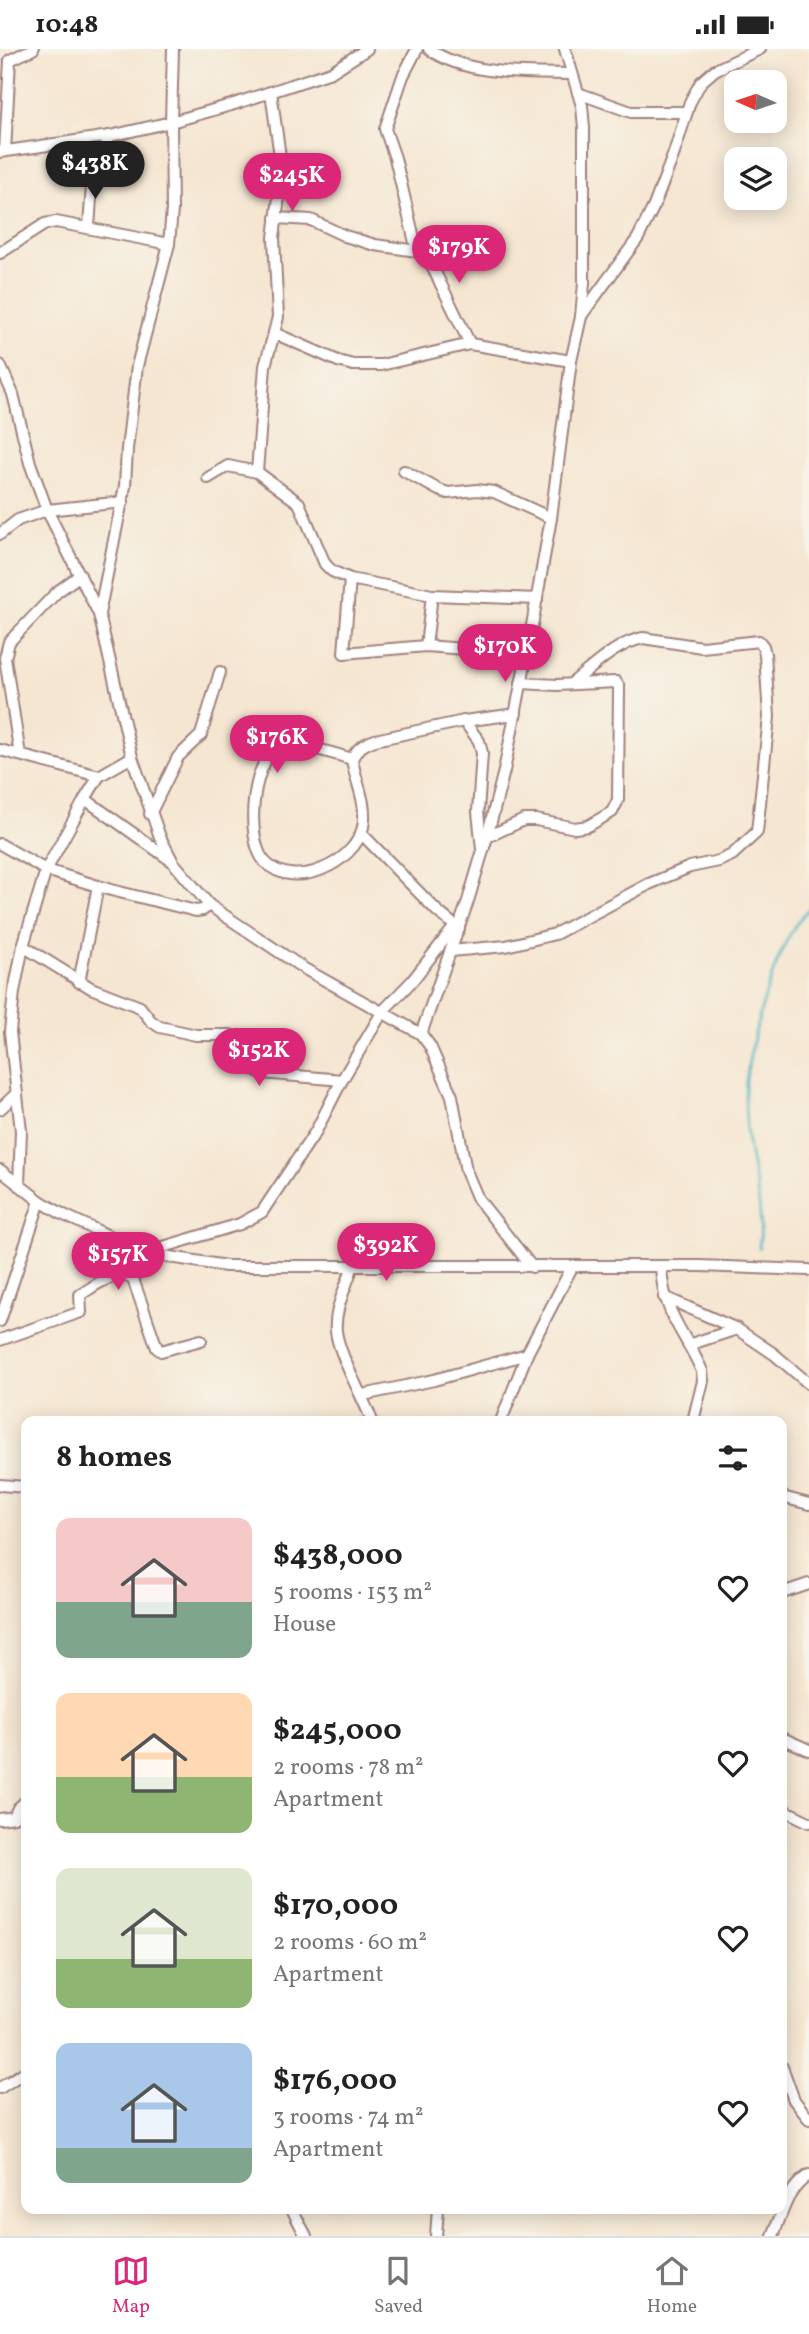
<!DOCTYPE html>
<meta charset="utf-8">
<style>
:root{--surface:#fff;--page:#f6f6f6;--text:#222;--muted:#767676;--line:#e0e0e0;--accent:#db2777}
body{margin:0;font-family:Vollkorn,serif;background:var(--page);color:var(--text);height:100vh;display:flex;flex-direction:column;font-size:26px;white-space:nowrap}
*{box-sizing:border-box;margin:0}
p{font-size:23px;color:var(--muted)}
.icon{flex:none;width:38px;height:38px;fill:none;stroke:currentColor;stroke-width:2;stroke-linecap:round;stroke-linejoin:round}
.map{position:relative;flex:1;overflow:hidden}
.side{position:absolute;left:21px;top:1367px;width:766px;height:798px;display:flex;flex-direction:column;background:var(--surface);border-radius:14px;box-shadow:0 4px 18px #0003}
.side>*{flex:none}
.needle{width:46px;rotate:273deg}
.buttons{position:absolute;left:724px;top:21px;display:grid;gap:14px}
.buttons a{display:grid;place-items:center;width:63px;height:63px;border-radius:14px;background:var(--surface);box-shadow:0 4px 18px #0003;font-size:35px}
.price{position:absolute;translate:-50% -60px;padding:0 16px;border-radius:24px;background:var(--accent);color:#fff;font-size:23px;line-height:46px;filter:drop-shadow(0 2px 4px #0008)}
.price::after{content:'';position:absolute;left:50%;top:42px;width:21px;height:16px;margin-left:-10px;background:inherit;clip-path:polygon(0 0,100% 0,50% 100%)}
.price.selected{background:#222;color:#fff}
ul{padding:0;list-style:none}
li{display:flex;align-items:center;gap:21px;height:175px;padding:0 35px}
li span{display:grid;place-items:center;flex:none;width:196px;height:140px;border-radius:14px;color:#555}
li>.icon{margin-inline-start:auto}
span .icon{width:84px;height:84px;fill:#fffc;stroke-width:1}
li b{font-size:30px}
h2{display:flex;justify-content:space-between;align-items:center;height:84px;padding:0 35px;font-size:30px}
.status{display:flex;justify-content:space-between;align-items:center;height:49px;padding:0 35px;background:var(--surface);direction:ltr}
.status svg{height:19px;fill:currentColor}
.tabs{display:flex;justify-content:space-around;align-items:center;height:98px;border-top:2px solid var(--line);background:var(--surface);font-size:19px;color:var(--muted)}
.tabs a{display:grid;justify-items:center;gap:4px}
.tabs .selected{color:var(--accent)}
.map>svg:first-child{display:block}
.lines{fill:none;stroke-linecap:round;stroke-linejoin:round}
.stream{stroke:#44b2bf;stroke-width:2.5}
.minor-casing{stroke:#a0827e;stroke-width:14}
.minor{stroke:#fff;stroke-width:10}
</style>
<div class="status"><b>10:48</b><svg viewBox="0 0 49 12"><path d="M0 12V9h3v3zM5 12V6h3v6zM10 12V3h3v9zM15 12V0h3v12zM26 1h20v11H26zM47 4h2v5h-2z"/></svg></div>
<div class="map">
<svg width="809" height="2187" viewBox="0 0 809 2187">
<rect width="100%" height="100%" fill="#f7f3e8"/>
<filter id="ink" filterUnits="userSpaceOnUse"><feTurbulence type="fractalNoise" baseFrequency=".0143" numOctaves="2"/><feDisplacementMap in="SourceGraphic" scale="14" xChannelSelector="R" yChannelSelector="G"/><feConvolveMatrix kernelMatrix="1 2 1 2 8 2 1 2 1" color-interpolation-filters="sRGB"/></filter>
<filter id="wash" filterUnits="userSpaceOnUse"><feTurbulence type="fractalNoise" baseFrequency=".00686" numOctaves="4" result="noise"/><feDisplacementMap in="SourceGraphic" scale="28" xChannelSelector="R" yChannelSelector="G"/><feGaussianBlur stdDeviation="1.57" result="paint"/><feColorMatrix in="noise" values="0 0 0 0 0 0 0 0 0 0 0 0 0 0 0 0 0 1.4 0 .05"/><feComposite in="paint" operator="in"/></filter>
<g filter="url(#wash)">
<rect width="100%" height="100%" fill="#f5e6d1"/>
<g class="lines">
<path class="stream" d="M 759,1199 C 765,1160 752,1126 747,1087 C 746,1074 745,1058 745,1044 C 747,1001 776,888 809,860"/>
</g>
</g>
<g filter="url(#ink)">
<g class="lines">
<g class="minor-casing">
<g id="minor">
<path d="M 367,0 L 331,23 L 231,56 L 171,73 L 172,161 L 169,195 L 137,317 L 127,400 L 125,437 L 99,565 L 132,708 L 160,788 L 173,813 L 209,856 L 303,919 L 421,985"/>
<path d="M 429,0 C 466,27 528,24 572,25"/>
<path d="M 271,43 L 282,122 L 274,189 L 278,268 L 274,284"/>
<path d="M 578,44 L 631,63 L 687,63"/>
<path d="M 72,93 L 92,136 L 110,87"/>
<path d="M 5,102 L 10,11 L 33,0"/>
<path d="M 0,103 L 110,87 L 171,73 L 173,0"/>
<path d="M 276,169 L 311,171 L 345,187 L 375,196 L 417,202 L 395,109 L 385,80 L 403,27 L 417,0"/>
<path d="M 89,178 L 92,136"/>
<path d="M 417,202 L 431,215 L 470,295"/>
<path d="M 0,204 L 45,175 L 56,173 L 169,195"/>
<path d="M 581,267 L 638,189 L 654,157 L 674,104 L 690,53 L 701,33 L 715,21 L 760,0"/>
<path d="M 0,316 L 13,345 L 30,414 L 47,461 L 18,471 L 0,485"/>
<path d="M 404,422 L 439,441 L 448,444 L 477,441 L 494,443 L 551,469"/>
<path d="M 257,423 L 265,317 L 274,284 L 338,312 L 353,316 L 381,316 L 470,295 L 571,312"/>
<path d="M 208,429 L 228,417 L 257,423 L 299,454 L 325,515 L 332,522 L 350,530 L 344,604 L 426,597 L 527,605"/>
<path d="M 350,530 L 432,546 L 426,597"/>
<path d="M 432,546 L 537,550"/>
<path d="M 99,565 L 47,461 L 123,453"/>
<path d="M 464,672 L 479,692 L 482,704 L 478,763 L 482,800"/>
<path d="M 0,701 L 99,727"/>
<path d="M 20,706 L 5,609 L 9,593 L 57,543 L 80,526"/>
<path d="M 352,710 C 338,706 297,693 285,695 C 251,702 244,791 265,813 C 294,843 355,814 363,778 C 368,754 355,732 352,710 C 357,699 364,695 375,691 L 464,672 L 516,665"/>
<path d="M 85,750 L 99,727 L 132,708"/>
<path d="M 150,765 L 178,708 L 201,686 L 220,623"/>
<path d="M 361,784 L 437,862 L 459,880"/>
<path d="M 487,788 L 524,771 L 536,771 L 575,779 L 588,777 L 612,763 L 618,751 L 619,638 L 616,633 L 557,636 L 521,634"/>
<path d="M 0,795 L 46,821 L 111,841 L 196,862 L 203,861 L 209,856"/>
<path d="M 23,897 L 91,939 L 140,958 L 151,972 L 160,978 L 196,986 L 230,986 L 236,989 L 254,1020 L 262,1024 L 342,1031 L 383,962 L 412,932 L 455,877"/>
<path d="M 450,902 L 506,897 L 555,885 L 649,835 L 690,818 L 719,812 L 732,806 L 757,783 L 769,668 L 765,605 L 763,597 L 759,592 L 702,598 L 643,589 C 616,594 592,619 571,635"/>
<path d="M 79,933 L 98,837"/>
<path d="M 0,1060 L 17,1044"/>
<path d="M 0,1121 L 40,1152 L 62,1165 L 145,1204 L 226,1217 L 700,1217 L 809,1221"/>
<path d="M 19,1136 L 21,1082 L 10,983 L 14,943 L 23,897 L 46,821 L 85,750 L 169,810"/>
<path d="M 150,1202 L 240,1175 L 262,1163 L 316,1082 L 342,1031"/>
<path d="M 661,1217 C 663,1266 684,1281 702,1322 L 703,1332 L 693,1372"/>
<path d="M 532,1218 L 478,1150 L 466,1122 L 452,1047 L 430,997 L 421,985 L 468,852 L 487,788 L 504,722 L 527,605 L 551,469 L 571,312 L 581,268 L 584,234 L 584,79 L 582,57 L 565,0"/>
<path d="M 352,1219 C 346,1238 334,1261 336,1282 C 338,1304 363,1348 372,1372"/>
<path d="M 664,1248 L 737,1280 L 774,1305 L 809,1335"/>
<path d="M 0,1272 L 40,1152"/>
<path d="M 0,1291 L 81,1263 L 80,1246 C 94,1237 117,1219 133,1230 L 157,1299 L 161,1302 L 201,1291"/>
<path d="M 688,1296 L 737,1280"/>
<path d="M 363,1346 L 434,1331 L 527,1305"/>
<path d="M 501,1372 L 527,1305 L 572,1218"/>
<path d="M 0,1436 L 26,1438"/>
<path d="M 782,1448 L 809,1455"/>
<path d="M 782,1544 L 809,1535"/>
<path d="M 782,1689 L 809,1701"/>
<path d="M 782,1760 L 809,1773"/>
<path d="M 0,1770 L 14,1768 L 18,1759 L 26,1752"/>
<path d="M 782,2018 L 794,2051 L 809,2070"/>
<path d="M 0,2039 L 26,2022"/>
<path d="M 292,2160 L 306,2187"/>
<path d="M 436,2187 L 438,2160"/>
<path d="M 773,2187 C 782,2164 787,2140 809,2126"/>
</g>
</g>
<use href="#minor" class="minor"/>
</g>
</g>
</svg>
<div class="buttons">
<a><svg class="needle" viewBox="-14 -14 28 28"><path d="M0-13l5 13h-10z" fill="#e53935"/><path d="M0 13l5-13h-10z" fill="#767676"/></svg></a>
<a><svg class="icon" aria-label="layers" viewBox="0 0 24 24"><path d="M12 4l9 5-9 5-9-5zM3 14l9 5 9-5"/></svg></a>
</div>
<b class="price selected" style="left:95px;top:152px">$438K</b>
<b class="price" style="left:292px;top:164px">$245K</b>
<b class="price" style="left:459px;top:236px">$179K</b>
<b class="price" style="left:505px;top:635px">$170K</b>
<b class="price" style="left:277px;top:726px">$176K</b>
<b class="price" style="left:259px;top:1039px">$152K</b>
<b class="price" style="left:386px;top:1234px">$392K</b>
<b class="price" style="left:118px;top:1243px">$157K</b>
<section class="side">
<h2>8 homes<svg class="icon" aria-label="filters" viewBox="0 0 24 24"><path d="M4 7h16M4 17h16"/><circle cx="9" cy="7" r="2"/><circle cx="15" cy="17" r="2"/></svg></h2>
<ul>
<li><span style="background:linear-gradient(#f6c9c9 60%,#7fa58c 0)"><svg class="icon" aria-label="home" viewBox="0 0 24 24"><path d="M3 11l9-7 9 7M6 9v11h12V9"/></svg></span><div><b>$438,000</b><p>5 rooms · 153 m²</p><p>House</p></div><svg class="icon" aria-label="heart" viewBox="0 0 24 24"><path d="M12 20l-8-8c-3-5 5-10 8-4 3-6 11-1 8 4z"/></svg></li>
<li><span style="background:linear-gradient(#ffd9b3 60%,#8fb573 0)"><svg class="icon" aria-label="home" viewBox="0 0 24 24"><path d="M3 11l9-7 9 7M6 9v11h12V9"/></svg></span><div><b>$245,000</b><p>2 rooms · 78 m²</p><p>Apartment</p></div><svg class="icon" aria-label="heart" viewBox="0 0 24 24"><path d="M12 20l-8-8c-3-5 5-10 8-4 3-6 11-1 8 4z"/></svg></li>
<li><span style="background:linear-gradient(#dfe7d0 65%,#8fb573 0)"><svg class="icon" aria-label="home" viewBox="0 0 24 24"><path d="M3 11l9-7 9 7M6 9v11h12V9"/></svg></span><div><b>$170,000</b><p>2 rooms · 60 m²</p><p>Apartment</p></div><svg class="icon" aria-label="heart" viewBox="0 0 24 24"><path d="M12 20l-8-8c-3-5 5-10 8-4 3-6 11-1 8 4z"/></svg></li>
<li><span style="background:linear-gradient(#a9c7e8 75%,#7fa58c 0)"><svg class="icon" aria-label="home" viewBox="0 0 24 24"><path d="M3 11l9-7 9 7M6 9v11h12V9"/></svg></span><div><b>$176,000</b><p>3 rooms · 74 m²</p><p>Apartment</p></div><svg class="icon" aria-label="heart" viewBox="0 0 24 24"><path d="M12 20l-8-8c-3-5 5-10 8-4 3-6 11-1 8 4z"/></svg></li>
</ul>
</section>
</div>
<nav class="tabs">
<a class="selected"><svg class="icon" aria-label="map" viewBox="0 0 24 24"><path d="M3 6l6-2 6 2 6-2v14l-6 2-6-2-6 2zM9 4v14M15 6v14"/></svg>Map</a>
<a><svg class="icon" aria-label="saved" viewBox="0 0 24 24"><path d="M7 4h10v16l-5-4-5 4z"/></svg>Saved</a>
<a><svg class="icon" aria-label="home" viewBox="0 0 24 24"><path d="M3 11l9-7 9 7M6 9v11h12V9"/></svg>Home</a>
</nav>
